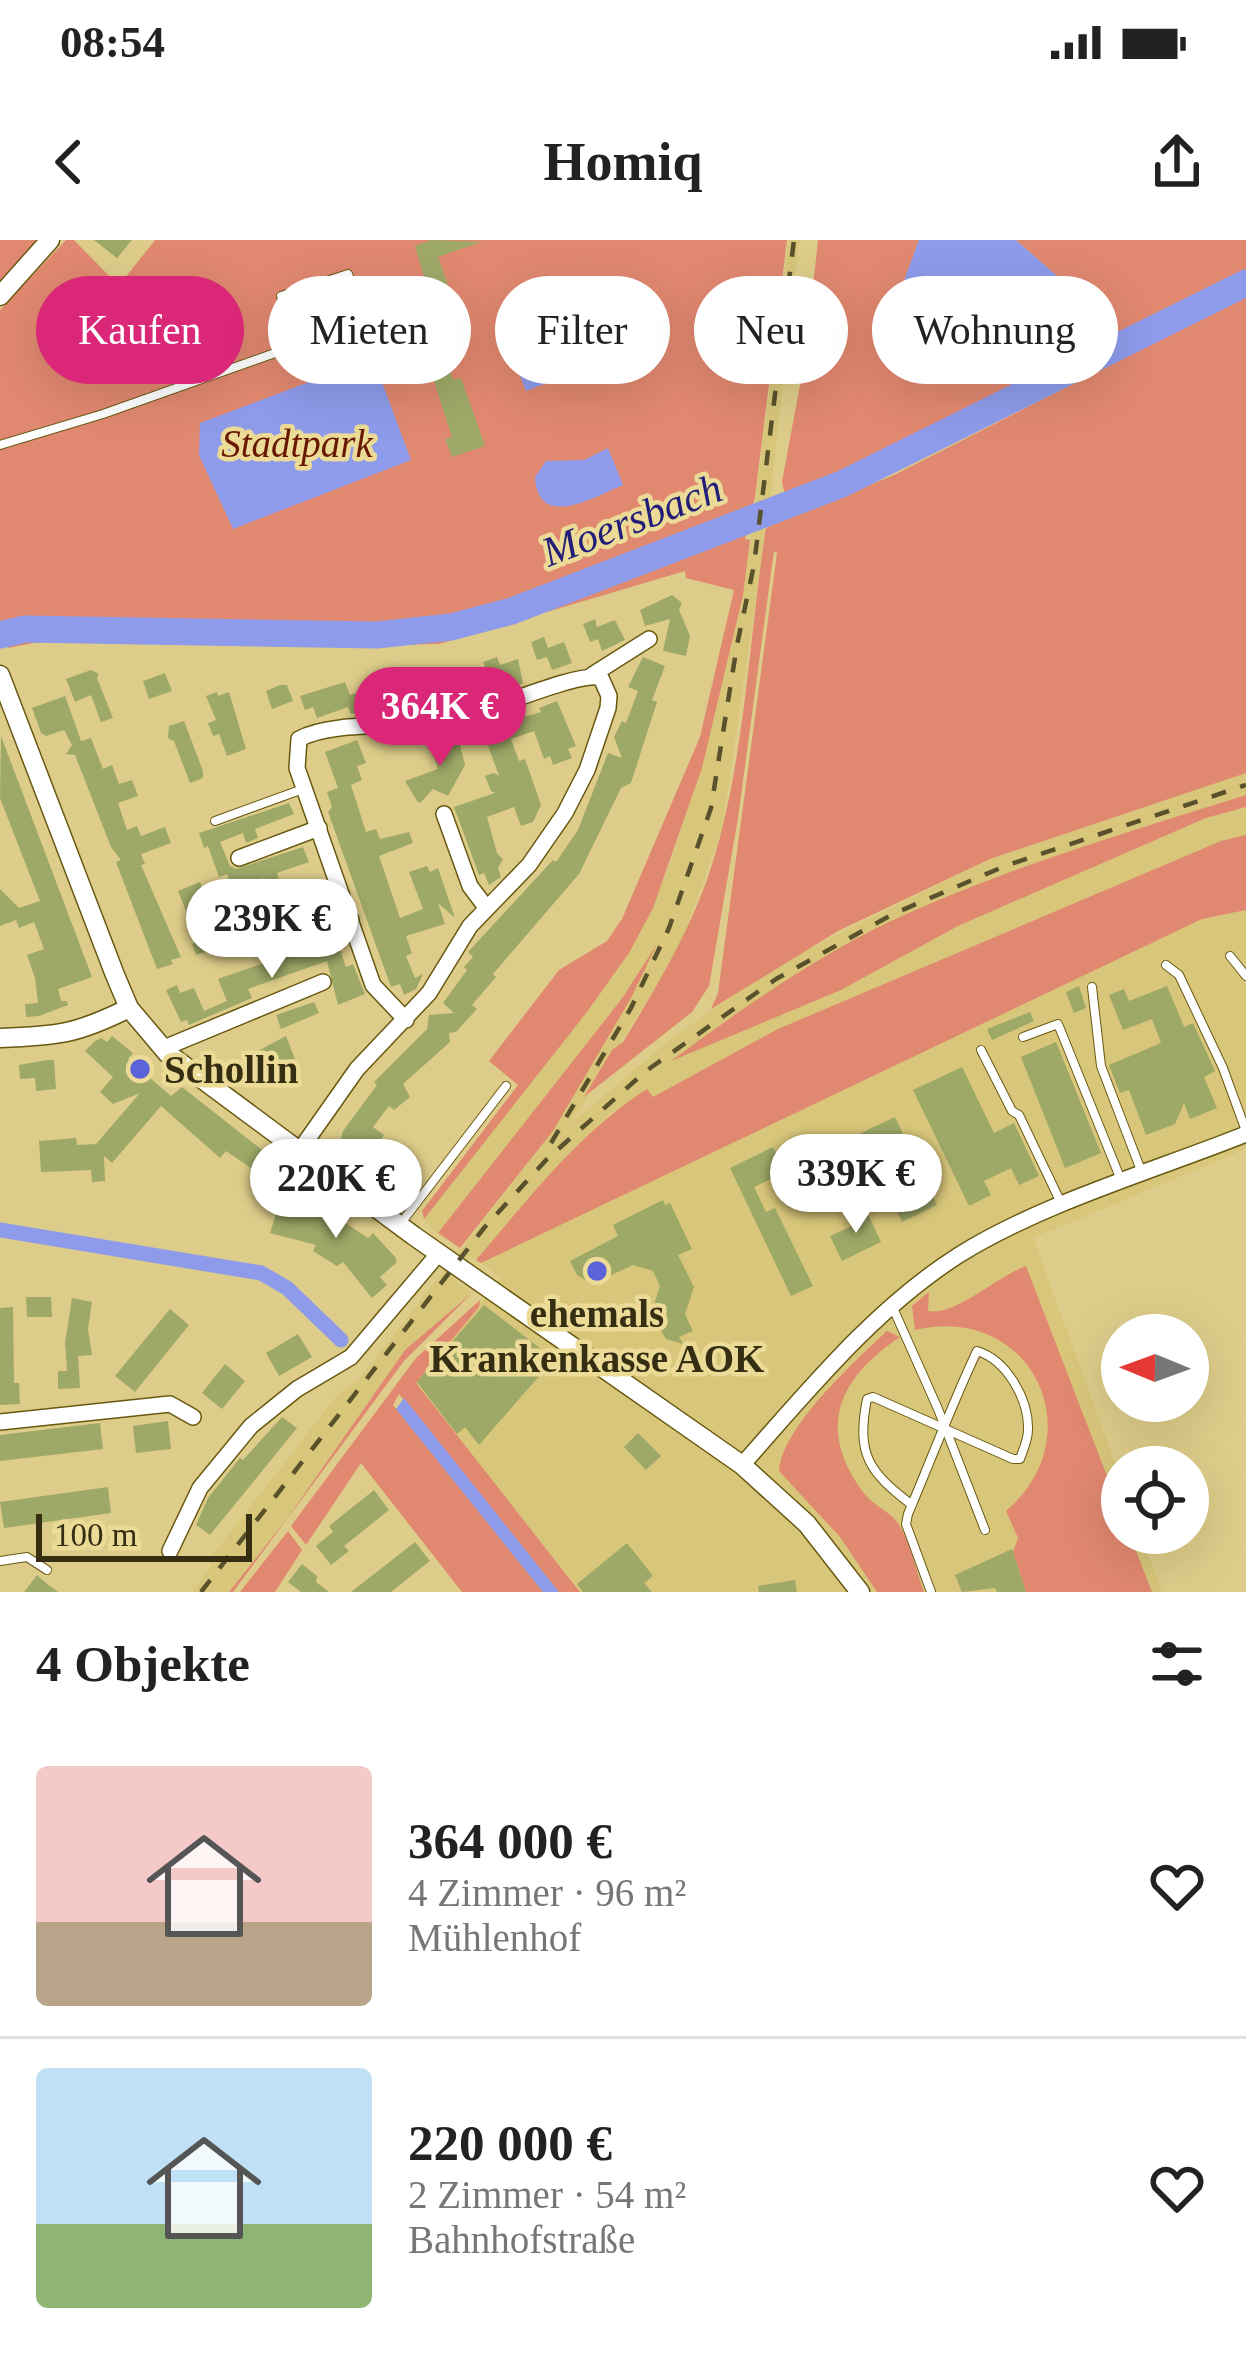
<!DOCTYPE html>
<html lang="de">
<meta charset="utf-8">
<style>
:root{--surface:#fff;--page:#f6f6f6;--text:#222;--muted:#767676;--line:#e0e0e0;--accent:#db2777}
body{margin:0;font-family:Georgia,serif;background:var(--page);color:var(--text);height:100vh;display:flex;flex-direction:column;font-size:45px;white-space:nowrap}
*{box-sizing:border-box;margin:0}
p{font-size:39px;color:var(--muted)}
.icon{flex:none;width:66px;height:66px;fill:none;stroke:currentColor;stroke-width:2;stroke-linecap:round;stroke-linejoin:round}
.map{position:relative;height:1352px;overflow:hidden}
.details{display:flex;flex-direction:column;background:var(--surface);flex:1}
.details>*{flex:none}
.top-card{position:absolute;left:36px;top:36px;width:1176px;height:108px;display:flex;gap:24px}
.needle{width:78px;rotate:271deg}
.controls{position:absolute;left:1101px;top:1074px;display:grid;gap:24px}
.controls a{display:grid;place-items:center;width:108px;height:108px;border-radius:50%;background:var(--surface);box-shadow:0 12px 48px #0002;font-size:60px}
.scale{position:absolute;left:36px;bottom:30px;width:216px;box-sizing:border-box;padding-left:12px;border:6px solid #352e13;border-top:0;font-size:33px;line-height:42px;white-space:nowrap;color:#352e13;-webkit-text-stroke:9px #ebdb97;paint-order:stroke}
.price{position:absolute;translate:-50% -102px;padding:0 27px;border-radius:42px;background:#fff;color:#222;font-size:39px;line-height:78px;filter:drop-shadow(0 3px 6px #0008)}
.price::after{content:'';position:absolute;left:50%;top:72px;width:36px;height:27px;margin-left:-18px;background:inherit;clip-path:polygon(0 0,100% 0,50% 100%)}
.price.on{background:var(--accent);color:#fff}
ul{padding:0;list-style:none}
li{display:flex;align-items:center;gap:36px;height:300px;padding:0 36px}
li+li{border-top:3px solid var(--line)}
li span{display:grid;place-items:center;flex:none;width:336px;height:240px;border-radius:12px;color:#555}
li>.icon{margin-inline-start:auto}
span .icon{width:144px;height:144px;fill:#fffc;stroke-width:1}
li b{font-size:51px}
h2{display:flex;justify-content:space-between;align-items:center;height:144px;padding:0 36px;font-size:51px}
.pill{padding:0 42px;border-radius:54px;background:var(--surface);box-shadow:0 12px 48px #0002;font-size:42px;line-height:108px}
.pill.on{background:var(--accent);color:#fff}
.status{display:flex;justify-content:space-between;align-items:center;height:84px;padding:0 60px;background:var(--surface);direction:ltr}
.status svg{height:33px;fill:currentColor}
header{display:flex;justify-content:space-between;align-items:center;height:156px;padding:0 36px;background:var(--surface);font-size:54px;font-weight:600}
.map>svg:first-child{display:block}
.built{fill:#d8c67a}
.green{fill:#e18870}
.water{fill:#8e9beb}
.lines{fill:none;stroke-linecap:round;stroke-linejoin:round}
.canal{stroke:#8e9beb;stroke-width:15}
.river{stroke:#8e9beb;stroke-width:27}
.building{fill:#9ea867}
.service-casing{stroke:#685911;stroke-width:10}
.minor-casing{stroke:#685911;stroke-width:18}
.tertiary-casing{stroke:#685911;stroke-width:21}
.service{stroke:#fff;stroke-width:8}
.minor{stroke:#fff;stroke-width:15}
.tertiary{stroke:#fff;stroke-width:18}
.rail{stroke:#59502c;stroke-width:4.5;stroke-dasharray:15 15;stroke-linecap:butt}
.poi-dot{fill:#5a63da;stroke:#ebdb97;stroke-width:4.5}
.labels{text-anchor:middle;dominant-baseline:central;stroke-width:9;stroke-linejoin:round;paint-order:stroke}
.park-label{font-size:39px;font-style:italic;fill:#691800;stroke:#ebdb97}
.poi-label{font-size:39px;font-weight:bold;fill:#352e13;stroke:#ebdb97;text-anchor:start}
.water-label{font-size:42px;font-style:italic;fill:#221d78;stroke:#ebdb97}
</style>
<div class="status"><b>08:54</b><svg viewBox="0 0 49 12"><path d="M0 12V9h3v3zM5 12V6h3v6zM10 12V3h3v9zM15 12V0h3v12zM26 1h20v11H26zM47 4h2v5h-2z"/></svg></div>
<header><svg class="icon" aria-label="back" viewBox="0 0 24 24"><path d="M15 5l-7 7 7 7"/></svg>Homiq<svg class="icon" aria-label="share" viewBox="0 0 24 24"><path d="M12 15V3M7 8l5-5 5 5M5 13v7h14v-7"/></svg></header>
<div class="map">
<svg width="1246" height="1352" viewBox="0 0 1246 1352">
<rect width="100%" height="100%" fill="#decd8a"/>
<g class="built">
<path d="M 789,0 L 799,0 L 770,260 L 722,590 L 679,708 L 569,885 L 673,797 L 782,722 L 990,619 L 1246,533 L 1246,555 L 1063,613 L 945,658 L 717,787 L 677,817 L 841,750 L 958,686 L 1206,578 L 1246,567 L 1246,595 L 1221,602 L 778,789 L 652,858 L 647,850 L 614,870 L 569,913 L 476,1020 L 470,1016 L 452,1038 L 472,1053 L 405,1110 L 286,1280 L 229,1352 L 192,1352 L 212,1325 L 208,1321 L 338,1154 L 360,1138 L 541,907 L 657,704 L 623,757 L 438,993 L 429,986 L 424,979 L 611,739 L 629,713 L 667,632 L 702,528 L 748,318 Z"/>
<path d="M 1246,670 L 1246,909 L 1033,998 L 1122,1242 L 1122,1293 L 1140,1293 L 1162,1352 L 581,1352 L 415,1143 L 501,1038 L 481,1023 L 1202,679 Z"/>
</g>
<g class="green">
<path d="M 0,0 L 39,0 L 0,47 Z"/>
<path d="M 66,0 L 74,0 L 113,40 L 125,38 L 155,0 L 787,0 L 755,257 L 745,299 L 750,300 L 743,355 L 702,528 L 653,668 L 629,713 L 587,772 L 424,979 L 422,971 L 518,845 L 489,821 L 559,730 L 607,701 L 622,679 L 700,497 L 734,350 L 686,338 L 685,331 L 439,404 L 319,406 L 118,398 L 55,399 L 8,408 L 0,387 L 0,70 Z"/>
<path d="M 818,0 L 919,0 L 882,103 L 942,106 L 971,93 L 1045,77 L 1057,36 L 1016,0 L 1246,0 L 1246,30 L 786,259 L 782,242 L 806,112 Z"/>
<path d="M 1246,56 L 1246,533 L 990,619 L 838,691 L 711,769 L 718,753 L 777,313 L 774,311 L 738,578 L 709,746 L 692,772 L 584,857 L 612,810 L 623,802 C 655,749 686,698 707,640 C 745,531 748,402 766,288 L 894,235 Z"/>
<path d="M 1246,555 L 1246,567 L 1206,578 L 958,686 L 841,750 L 671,821 C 740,770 812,719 889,682 C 1004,628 1126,593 1246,555 Z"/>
<path d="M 1246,595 L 1246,670 L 1202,679 L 481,1023 L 476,1020 C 529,959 578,893 647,849 L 653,857 L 778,789 L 1221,601 Z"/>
<path d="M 657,704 L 631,758 L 553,891 L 460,1008 L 438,993 L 623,757 Z"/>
<path d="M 1026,1026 L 1122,1275 L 1122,1293 L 1129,1293 L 1152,1352 L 1026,1352 L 1013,1312 L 1018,1298 L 1006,1271 C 1095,1195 1031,1062 915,1090 L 912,1066 L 929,1052 L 928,1071 C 956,1076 994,1038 1026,1026 Z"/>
<path d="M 472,1053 L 404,1121 L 233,1352 L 229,1352 L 286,1280 L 405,1110 Z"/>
<path d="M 480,1060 L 479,1067 L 416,1143 L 580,1352 L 559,1352 L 399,1154 L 393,1165 L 543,1352 L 462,1352 L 361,1223 L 306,1305 L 291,1286 L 416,1118 Z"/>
<path d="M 887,1091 L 900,1097 C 840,1137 815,1187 863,1252 C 872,1265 889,1271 897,1282 C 910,1300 916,1331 924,1352 L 877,1352 L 840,1297 L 779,1231 C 782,1187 855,1121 887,1091 Z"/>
<path d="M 288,1291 L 302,1310 L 275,1352 L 240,1352 Z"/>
</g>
<g class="water">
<path d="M 919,0 L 1016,0 L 1057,36 L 1045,78 L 971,93 L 942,106 L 881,103 Z"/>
<path d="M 612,68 L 628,112 L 526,151 L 509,108 Z"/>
<path d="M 373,118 L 411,220 L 233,289 L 199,215 L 200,183 Z"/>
<path d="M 608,208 L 623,245 C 594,257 538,291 535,237 L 546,221 L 584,220 Z"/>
<path d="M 404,1158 L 559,1352 L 543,1352 L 396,1169 Z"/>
</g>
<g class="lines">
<path class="canal" d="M 0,990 L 261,1033 L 287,1048 L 341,1100"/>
<path class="river" d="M 0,395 L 25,389 L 377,395 L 451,387 L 512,371 L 842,244 L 1246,43"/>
</g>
<g class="building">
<path d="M 94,0 L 132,0 L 117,18 Z"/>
<path d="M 431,0 L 481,2 L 438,17 L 464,91 L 440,100 L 453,140 L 461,138 L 485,206 L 452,217 L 445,199 L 452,197 L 417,89 L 437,82 L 415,6 Z"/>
<path d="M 672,355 L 682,363 L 679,370 L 690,396 L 686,416 L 663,411 L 670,379 L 645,386 L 640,370 Z"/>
<path d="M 595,379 L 597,387 L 615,380 L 625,400 L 602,411 L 598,399 L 590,402 L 583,384 Z"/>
<path d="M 544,397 L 548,408 L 564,402 L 572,423 L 552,430 L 547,417 L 537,420 L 531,402 Z"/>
<path d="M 497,417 L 500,425 L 518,419 L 523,443 L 506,450 L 501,436 L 476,446 L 480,456 L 427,471 L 409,472 L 407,467 L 386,473 L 383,464 L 351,474 L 348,467 L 317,478 L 313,467 L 305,470 L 300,456 L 345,442 L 350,455 L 376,446 L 379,450 L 397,447 L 401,457 L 486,429 L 483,422 Z"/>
<path d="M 643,417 L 665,426 L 652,460 L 657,462 L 631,543 L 621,548 L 579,634 L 493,734 L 496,737 L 472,765 L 477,769 L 456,792 L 449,793 L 450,802 L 403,844 L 410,857 L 394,870 L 389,866 L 373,887 L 384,895 L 370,914 L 360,907 L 357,911 L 341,899 L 343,891 L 377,845 L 374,842 L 427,789 L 429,775 L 454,773 L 443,763 L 467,730 L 464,727 L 473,717 L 468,712 L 553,620 L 556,622 L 578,590 L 608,513 L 622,518 L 614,497 L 622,481 L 626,483 L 638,451 L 628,447 Z"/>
<path d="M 91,430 L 99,434 L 97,438 L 113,478 L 101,482 L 91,455 L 75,462 L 66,439 Z"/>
<path d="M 165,433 L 172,451 L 149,459 L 143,441 Z"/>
<path d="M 280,445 L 287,445 L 293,461 L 272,469 L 266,451 Z"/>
<path d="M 217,452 L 218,456 L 229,452 L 246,509 L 227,516 L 219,494 L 213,496 L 208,483 L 216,480 L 206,456 Z"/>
<path d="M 65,456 L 81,501 L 91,498 L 103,529 L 112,525 L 119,544 L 132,540 L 138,556 L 118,563 L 127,590 L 137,586 L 141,596 L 165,587 L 171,603 L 141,614 L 145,624 L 141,625 L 181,717 L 171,720 L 173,724 L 157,729 L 116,622 L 121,620 L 111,607 L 75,515 L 66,514 L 72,505 L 64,490 L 46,496 L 41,493 L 32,468 Z"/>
<path d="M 557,461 L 576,506 L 568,509 L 572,518 L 553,525 L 550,516 L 544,519 L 534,491 L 511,499 L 519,521 L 525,519 L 541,565 L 533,582 L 521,586 L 514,567 L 487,577 L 497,613 L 503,619 L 498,628 L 501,637 L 489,645 L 484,633 L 479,635 L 454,567 L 495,553 L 491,551 L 485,536 L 494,533 L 499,536 L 482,489 L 541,472 L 539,468 Z"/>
<path d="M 184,481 L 203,531 L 203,538 L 190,543 L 174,501 L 168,498 L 169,486 Z"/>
<path d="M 457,494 L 465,525 L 448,556 L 433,549 L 420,563 L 417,561 L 405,541 L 438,529 L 428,502 Z"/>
<path d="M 1,496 L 92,737 L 58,749 L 61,761 L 67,761 L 68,765 L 39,776 L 26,777 L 25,764 L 38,763 L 35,738 L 27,715 L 44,709 L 34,682 L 19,688 L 16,680 L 0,686 L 0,649 L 19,668 L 40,661 L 0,558 Z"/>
<path d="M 357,500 L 366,523 L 357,526 L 362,540 L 351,545 L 366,592 L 376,589 L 380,599 L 409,592 L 413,603 L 379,616 L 400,678 L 423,669 L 409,632 L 427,626 L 430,632 L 438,628 L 455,678 L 438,663 L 445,684 L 406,696 L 412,713 L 406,716 L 415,738 L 423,734 L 416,749 L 404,755 L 400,744 L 391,747 L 328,572 L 332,567 L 327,552 L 338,548 L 325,512 Z"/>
<path d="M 289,563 L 294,574 L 255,589 L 258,598 L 246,603 L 243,593 L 220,602 L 230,626 L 236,629 L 303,607 L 309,622 L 277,633 L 279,640 L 266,644 L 264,638 L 233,650 L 227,634 L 219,637 L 208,606 L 204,608 L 199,593 Z"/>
<path d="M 200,642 L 216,683 L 226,680 L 230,691 L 213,696 L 217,708 L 196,715 L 192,704 L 198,701 L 178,651 Z"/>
<path d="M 327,656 L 332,667 L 325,670 L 328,676 L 251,704 L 244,686 Z"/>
<path d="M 336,698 L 346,727 L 353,724 L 365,754 L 338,765 L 327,721 L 248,749 L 252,758 L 189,785 L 187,780 L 181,782 L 166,750 L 177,745 L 180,753 L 194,748 L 204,771 L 227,761 L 218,739 Z"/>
<path d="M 1079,746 L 1086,768 L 1074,773 L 1066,752 Z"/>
<path d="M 1167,746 L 1184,787 L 1193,783 L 1215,831 L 1204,837 L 1217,868 L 1190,879 L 1184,863 L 1175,884 L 1146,895 L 1129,850 L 1120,853 L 1109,825 L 1161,803 L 1152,779 L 1123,790 L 1109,755 L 1124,749 L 1129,761 Z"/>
<path d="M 314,762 L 319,773 L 281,789 L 276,775 Z"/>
<path d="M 1030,772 L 1034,781 L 992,800 L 987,789 Z"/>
<path d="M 112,796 L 133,813 L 128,819 L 171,856 L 182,847 L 266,913 L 254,930 L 226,911 L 220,918 L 161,866 L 112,923 L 104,916 L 105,941 L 92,942 L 91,930 L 41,932 L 39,901 L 76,898 L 77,905 L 96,904 L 140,853 L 113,864 L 100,852 L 113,837 L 85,811 L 95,801 L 101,798 L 107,802 Z"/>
<path d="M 286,796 L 295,819 L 258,836 L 250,815 Z"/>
<path d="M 1056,802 L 1101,913 L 1065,928 L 1021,817 Z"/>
<path d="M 47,820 L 54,820 L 56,849 L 36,851 L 35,838 L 20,839 L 19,825 Z"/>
<path d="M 962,827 L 994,893 L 1014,883 L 1039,936 L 1019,945 L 1011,928 L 984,941 L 991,955 L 969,966 L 913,850 Z"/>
<path d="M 895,877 L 937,965 L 902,982 L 859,894 Z"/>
<path d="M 773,907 L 783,927 L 771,933 L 773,938 L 754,947 L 766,972 L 775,968 L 813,1046 L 791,1056 L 730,928 Z"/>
<path d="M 296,953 L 329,963 L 327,971 L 368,998 L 373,993 L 396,1018 L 396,1023 L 380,1037 L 387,1045 L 372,1058 L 343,1022 L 337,1026 L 313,1011 L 316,1005 L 270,993 L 276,974 L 284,976 L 291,955 Z"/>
<path d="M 663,960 L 665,965 L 670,963 L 692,1009 L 678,1015 L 694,1047 L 685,1074 L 693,1091 L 679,1097 L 683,1104 L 666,1099 L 651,1073 L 660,1046 L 653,1031 L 633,1025 L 592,1044 L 577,1035 L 570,1021 L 618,996 L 613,985 Z"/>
<path d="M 863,964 L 881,1002 L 842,1021 L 830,996 L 858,983 L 851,970 Z"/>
<path d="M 26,1057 L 51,1057 L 52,1077 L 27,1077 Z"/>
<path d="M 72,1058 L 92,1062 L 88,1089 L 92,1115 L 78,1116 L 80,1148 L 58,1149 L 58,1131 L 67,1131 L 65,1103 Z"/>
<path d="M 484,1065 L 554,1119 L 479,1205 L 465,1187 L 457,1194 L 417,1142 Z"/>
<path d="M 13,1067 L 14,1143 L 19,1143 L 20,1164 L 0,1165 L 0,1068 Z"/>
<path d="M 170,1069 L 189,1085 L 135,1152 L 115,1136 Z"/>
<path d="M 298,1094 L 312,1117 L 279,1136 L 266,1113 Z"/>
<path d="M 225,1124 L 245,1141 L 222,1169 L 202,1153 Z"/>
<path d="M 282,1177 L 297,1188 L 210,1295 L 196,1285 L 208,1258 L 240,1218 L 243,1220 Z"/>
<path d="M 168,1181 L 171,1209 L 136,1213 L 133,1186 Z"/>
<path d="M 100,1183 L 103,1209 L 0,1221 L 0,1195 Z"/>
<path d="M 638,1193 L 661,1216 L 646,1230 L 624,1207 Z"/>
<path d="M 108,1247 L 111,1273 L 4,1288 L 0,1262 Z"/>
<path d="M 374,1250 L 389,1270 L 344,1306 L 349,1311 L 331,1325 L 316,1306 L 333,1292 L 329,1286 Z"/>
<path d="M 415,1302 L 430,1321 L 421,1328 L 391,1352 L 351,1352 Z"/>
<path d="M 627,1303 L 653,1336 L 644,1343 L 652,1352 L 583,1352 L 577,1344 Z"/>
<path d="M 1012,1309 L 1026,1352 L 997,1352 L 995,1348 L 962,1352 L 955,1335 Z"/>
<path d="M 302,1324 L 317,1336 L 316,1342 L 329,1352 L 301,1352 L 288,1342 Z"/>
<path d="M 37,1335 L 46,1343 L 58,1352 L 24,1352 Z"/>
<path d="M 795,1340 L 797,1352 L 759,1352 L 758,1346 Z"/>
</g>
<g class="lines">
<g class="service-casing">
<g id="service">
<path d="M 312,46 L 348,34 L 365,80"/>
<path d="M 295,104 L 281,56 L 312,46 L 328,93"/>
<path d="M 0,205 L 103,174 L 416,63"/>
<path d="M 215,581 L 303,549"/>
<path d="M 1230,716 L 1246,736"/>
<path d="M 1166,725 L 1179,735 L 1223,828 L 1246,891"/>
<path d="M 1092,747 L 1101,826 L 1142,933"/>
<path d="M 1023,797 L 1058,784 L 1121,940"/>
<path d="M 981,810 L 1012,871 L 1019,875 L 1062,965"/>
<path d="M 401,983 L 506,846"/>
<path d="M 893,1068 L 938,1169 L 985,1290"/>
<path d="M 912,1265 C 869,1232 856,1215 867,1159 L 873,1157 L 1013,1219 L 1020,1219 C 1023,1210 1028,1200 1028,1190 C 1029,1160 1007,1120 977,1111 C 952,1164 931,1220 908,1274 L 906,1284 L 931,1352"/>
<path d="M 0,1321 L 27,1317 L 47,1330"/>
</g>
</g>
<g class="minor-casing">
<g id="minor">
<path d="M 592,435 L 649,399"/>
<path d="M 444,574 L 470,646 L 485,666"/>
<path d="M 239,618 L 319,588"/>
<path d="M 278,706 L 351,680"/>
<path d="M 164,808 L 323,742"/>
<path d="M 300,910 L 357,829 L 429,753 L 470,686 L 529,625 L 565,573 L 587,530 L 608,468 L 609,456 L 601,438 C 581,430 486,472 457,479 C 411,490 335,479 299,499 L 297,528 L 373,745 L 406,780"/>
<path d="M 0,1182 L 170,1164 L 193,1177"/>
<path d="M 742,1225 C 808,1151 874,1069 959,1015 C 1040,964 1156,930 1246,894"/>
<path d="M 170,1311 L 200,1248 L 251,1186 L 297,1149 L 351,1117 L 439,1013"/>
</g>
</g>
<g class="tertiary-casing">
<g id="tertiary">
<path d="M 0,56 L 50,0"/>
<path d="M 0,435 L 115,735 L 129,768 L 167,813 L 414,996 L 742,1225 L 807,1284 L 860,1352"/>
<path d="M 0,798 C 58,796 77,794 129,768"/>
</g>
</g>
<use href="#service" class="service"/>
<use href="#minor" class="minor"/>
<use href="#tertiary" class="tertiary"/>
<g class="rail">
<path d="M 551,903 L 631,768 L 669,688 L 711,568 L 737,405 L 754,325 L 794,0"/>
<path d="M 201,1352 L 484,988 L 547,919 L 646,831 L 776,739 L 893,674 L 1005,626 L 1246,545"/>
</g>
</g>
<g class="poi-dot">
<circle cx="140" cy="829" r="12"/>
<circle cx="597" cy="1031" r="12"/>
</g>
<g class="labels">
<g class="park-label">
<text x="297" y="203">Stadtpark</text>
</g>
<g class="poi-label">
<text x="164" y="829">Schollin</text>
<text x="597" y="1073" text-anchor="middle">ehemals<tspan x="597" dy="45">Krankenkasse AOK</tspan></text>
</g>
<g class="water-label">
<text transform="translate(632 280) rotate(-21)">Moersbach</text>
</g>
</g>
</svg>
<div class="controls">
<a><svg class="needle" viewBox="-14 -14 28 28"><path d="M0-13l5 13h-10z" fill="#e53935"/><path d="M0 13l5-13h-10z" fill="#767676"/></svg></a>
<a><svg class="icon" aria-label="locate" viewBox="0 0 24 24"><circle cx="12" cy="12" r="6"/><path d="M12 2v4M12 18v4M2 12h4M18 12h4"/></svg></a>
</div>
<div class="scale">100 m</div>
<b class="price on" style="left:440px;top:529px">364K €</b>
<b class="price" style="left:272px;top:741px">239K €</b>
<b class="price" style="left:856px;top:996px">339K €</b>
<b class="price" style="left:336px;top:1001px">220K €</b>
<div class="top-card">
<a class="pill on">Kaufen</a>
<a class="pill">Mieten</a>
<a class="pill">Filter</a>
<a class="pill">Neu</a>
<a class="pill">Wohnung</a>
</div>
</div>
<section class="details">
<h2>4 Objekte<svg class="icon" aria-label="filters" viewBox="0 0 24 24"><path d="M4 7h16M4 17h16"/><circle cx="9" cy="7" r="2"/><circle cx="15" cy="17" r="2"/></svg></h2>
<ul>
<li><span style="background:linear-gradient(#f6c9c9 65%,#b9a48a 0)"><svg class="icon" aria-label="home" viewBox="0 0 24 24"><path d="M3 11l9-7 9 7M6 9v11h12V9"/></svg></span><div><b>364 000 €</b><p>4 Zimmer · 96 m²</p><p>Mühlenhof</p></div><svg class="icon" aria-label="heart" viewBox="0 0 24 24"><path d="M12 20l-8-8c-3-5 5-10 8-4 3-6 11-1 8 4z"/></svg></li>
<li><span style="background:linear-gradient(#bfe0f5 65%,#8fb573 0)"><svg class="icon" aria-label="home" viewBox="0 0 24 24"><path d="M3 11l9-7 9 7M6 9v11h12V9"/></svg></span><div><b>220 000 €</b><p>2 Zimmer · 54 m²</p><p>Bahnhofstraße</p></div><svg class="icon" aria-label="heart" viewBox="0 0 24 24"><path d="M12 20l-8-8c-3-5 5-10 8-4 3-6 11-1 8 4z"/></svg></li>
</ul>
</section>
